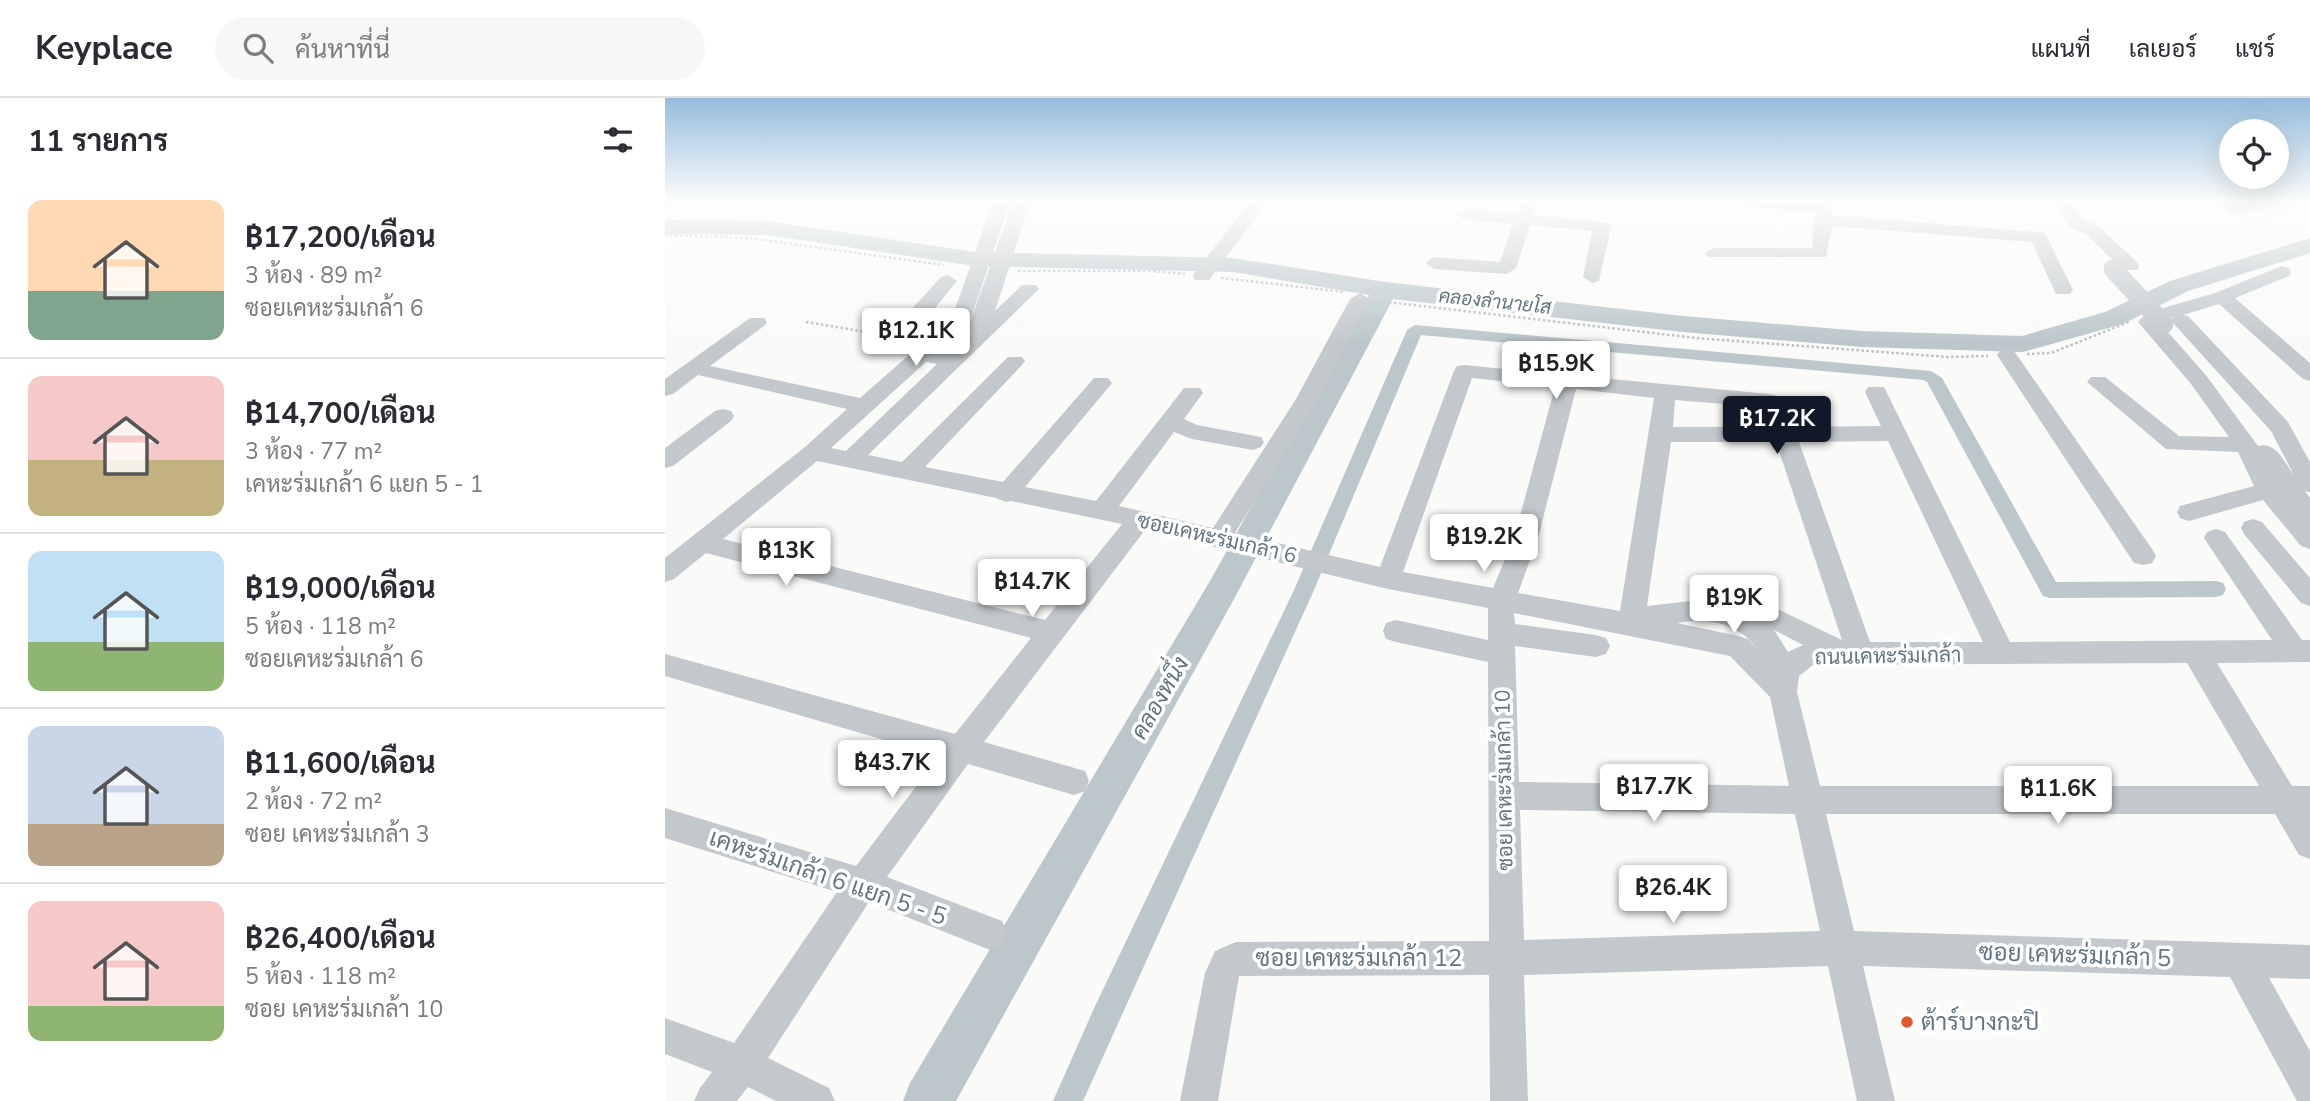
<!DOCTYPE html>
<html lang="th">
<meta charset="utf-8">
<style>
:root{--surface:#fff;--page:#f7f7f7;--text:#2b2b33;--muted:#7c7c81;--line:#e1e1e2;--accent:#111827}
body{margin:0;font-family:"Nunito Sans",Sarabun,sans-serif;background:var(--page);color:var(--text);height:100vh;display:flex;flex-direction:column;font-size:26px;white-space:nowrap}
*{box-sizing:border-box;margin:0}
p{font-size:23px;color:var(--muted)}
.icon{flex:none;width:38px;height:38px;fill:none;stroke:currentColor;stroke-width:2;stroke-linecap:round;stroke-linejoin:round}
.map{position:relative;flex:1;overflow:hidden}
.sheet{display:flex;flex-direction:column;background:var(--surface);width:665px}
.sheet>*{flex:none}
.controls{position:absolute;left:1554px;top:21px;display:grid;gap:14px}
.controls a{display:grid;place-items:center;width:70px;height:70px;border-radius:50%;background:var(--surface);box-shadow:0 7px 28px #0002;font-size:35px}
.price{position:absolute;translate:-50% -60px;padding:0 16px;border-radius:7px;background:#fff;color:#222;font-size:23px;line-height:46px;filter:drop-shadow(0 2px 4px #0008)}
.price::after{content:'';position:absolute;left:50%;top:42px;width:21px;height:16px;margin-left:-10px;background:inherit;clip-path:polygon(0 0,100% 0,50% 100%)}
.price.current{background:var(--accent);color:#fff}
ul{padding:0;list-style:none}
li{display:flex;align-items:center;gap:21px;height:175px;padding:0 28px}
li+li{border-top:2px solid var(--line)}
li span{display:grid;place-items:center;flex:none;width:196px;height:140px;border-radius:14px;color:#555}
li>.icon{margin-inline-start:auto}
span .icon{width:84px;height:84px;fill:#fffc;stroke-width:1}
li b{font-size:30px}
h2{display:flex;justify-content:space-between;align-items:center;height:84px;padding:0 28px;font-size:30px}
header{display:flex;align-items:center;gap:42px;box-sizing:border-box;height:98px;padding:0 35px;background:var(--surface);border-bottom:2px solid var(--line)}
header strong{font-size:33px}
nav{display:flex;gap:38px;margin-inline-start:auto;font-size:24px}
.search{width:490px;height:63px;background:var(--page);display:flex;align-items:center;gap:18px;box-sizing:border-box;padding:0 24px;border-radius:38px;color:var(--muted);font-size:26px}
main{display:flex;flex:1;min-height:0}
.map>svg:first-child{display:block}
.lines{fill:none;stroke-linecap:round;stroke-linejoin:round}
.canal{fill:#bbc7cb;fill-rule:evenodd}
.river{fill:#bbc7cb;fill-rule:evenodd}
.path{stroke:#bbbfc2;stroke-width:2.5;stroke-dasharray:2.5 2.5;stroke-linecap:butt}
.minor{fill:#c3c8cc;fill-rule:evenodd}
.minor-bridge{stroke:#c3c8cc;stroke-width:19}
.poi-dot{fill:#e4572e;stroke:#fff;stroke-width:2.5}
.labels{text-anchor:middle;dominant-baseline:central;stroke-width:7;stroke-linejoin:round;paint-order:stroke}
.far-water-label{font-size:19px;font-style:italic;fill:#60757c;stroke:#fff}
.street-label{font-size:21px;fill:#657683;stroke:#fff}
.water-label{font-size:23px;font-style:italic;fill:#60757c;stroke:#fff}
.near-street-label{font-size:24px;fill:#657683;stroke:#fff}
.near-poi-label{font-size:24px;fill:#657683;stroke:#fff;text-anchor:start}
</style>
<header>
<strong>Keyplace</strong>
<div class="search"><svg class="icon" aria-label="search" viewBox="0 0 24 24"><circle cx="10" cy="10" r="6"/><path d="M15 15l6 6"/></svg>ค้นหาที่นี่</div>
<nav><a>แผนที่</a><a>เลเยอร์</a><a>แชร์</a></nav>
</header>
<main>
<section class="sheet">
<h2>11 รายการ<svg class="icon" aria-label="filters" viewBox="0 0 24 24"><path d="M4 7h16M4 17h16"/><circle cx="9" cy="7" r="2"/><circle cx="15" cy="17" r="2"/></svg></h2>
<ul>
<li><span style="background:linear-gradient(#ffd9b3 65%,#7fa58c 0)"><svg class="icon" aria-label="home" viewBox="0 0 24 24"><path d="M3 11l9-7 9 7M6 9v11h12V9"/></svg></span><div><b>฿17,200/เดือน</b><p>3 ห้อง · 89 m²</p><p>ซอยเคหะร่มเกล้า 6</p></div></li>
<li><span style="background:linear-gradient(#f6c9c9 60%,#c2b280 0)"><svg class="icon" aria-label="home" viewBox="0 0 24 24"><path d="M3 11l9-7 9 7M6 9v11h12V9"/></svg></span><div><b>฿14,700/เดือน</b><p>3 ห้อง · 77 m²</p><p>เคหะร่มเกล้า 6 แยก 5 - 1</p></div></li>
<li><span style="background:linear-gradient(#bfe0f5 65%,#8fb573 0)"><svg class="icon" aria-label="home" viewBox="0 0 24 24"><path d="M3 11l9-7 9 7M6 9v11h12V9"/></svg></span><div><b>฿19,000/เดือน</b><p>5 ห้อง · 118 m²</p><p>ซอยเคหะร่มเกล้า 6</p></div></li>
<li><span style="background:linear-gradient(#c9d6e8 70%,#b9a48a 0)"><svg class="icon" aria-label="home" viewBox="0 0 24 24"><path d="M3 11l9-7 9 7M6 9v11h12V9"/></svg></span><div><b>฿11,600/เดือน</b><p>2 ห้อง · 72 m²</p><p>ซอย เคหะร่มเกล้า 3</p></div></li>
<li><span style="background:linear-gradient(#f6c9c9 75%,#8fb573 0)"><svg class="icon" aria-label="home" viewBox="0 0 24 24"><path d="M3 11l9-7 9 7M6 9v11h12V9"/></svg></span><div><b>฿26,400/เดือน</b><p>5 ห้อง · 118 m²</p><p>ซอย เคหะร่มเกล้า 10</p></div></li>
</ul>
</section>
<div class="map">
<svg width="1645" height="1003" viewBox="0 0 1645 1003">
<rect width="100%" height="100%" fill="#fafaf8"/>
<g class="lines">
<path class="canal" d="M 750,227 L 1266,273 L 1277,280 L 1391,484 L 1551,483 L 1558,485 L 1561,491 L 1558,497 L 1551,499 L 1385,500 L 1378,498 L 1262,284 L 1258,282 L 756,237 L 649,492 L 418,1003 L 388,1003 L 431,906 L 629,492 L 742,232 Z"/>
<path class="river" d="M 0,122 L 102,123 L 310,154 L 568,160 L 720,184 L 1018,218 L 1197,233 L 1357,238 L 1440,214 L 1505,183 L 1645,140 L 1645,155 L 1523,193 L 1458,226 L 1358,254 L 1197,249 L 1018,234 L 728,201 L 569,501 L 291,1003 L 238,1003 L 245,985 L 545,483 L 704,197 L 568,174 L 310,168 L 102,137 L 0,136 Z"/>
<g class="path">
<path d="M 0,137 L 83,140 L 279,167"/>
<path d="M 1625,161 L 1645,153"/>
<path d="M 353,173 L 488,173 L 520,176"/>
<path d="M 556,180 L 680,194"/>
<path d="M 714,203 L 1031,240 L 1283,259 L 1323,258"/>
<path d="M 141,224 L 249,242"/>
<path d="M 1362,256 L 1386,255 L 1464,224"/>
</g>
<g class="minor">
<path d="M 0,104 L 9,104 L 11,107 L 8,111 L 0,112 Z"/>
<path d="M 328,104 L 345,104 L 299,241 L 348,104 L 365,104 L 330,213 L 357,187 L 371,187 L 374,191 L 203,357 L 237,364 L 343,259 L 357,259 L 360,263 L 357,267 L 260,369 L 338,384 L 429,280 L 443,280 L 447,285 L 443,290 L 360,389 L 431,403 L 519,290 L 535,290 L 538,295 L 519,321 L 532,327 L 596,339 L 599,344 L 596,349 L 588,352 L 527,341 L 509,334 L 454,408 L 548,430 L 631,301 L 685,201 L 695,195 L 705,201 L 653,301 L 570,435 L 715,469 L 789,273 L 792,268 L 799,267 L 1104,296 L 1112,298 L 1128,329 L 1216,328 L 1200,294 L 1203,289 L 1219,289 L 1345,544 L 1607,542 L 1539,440 L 1542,434 L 1551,431 L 1560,434 L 1637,542 L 1645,542 L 1645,564 L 1552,565 L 1627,688 L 1645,688 L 1645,761 L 1634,757 L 1610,716 L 1161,716 L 1189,833 L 1645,847 L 1645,881 L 1604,880 L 1645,953 L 1645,1003 L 1632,1003 L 1565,879 L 1198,868 L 1230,1003 L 1192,1003 L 1163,868 L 859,877 L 863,1003 L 825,1003 L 824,877 L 574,878 L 553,1003 L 515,1003 L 540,875 L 550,853 L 571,844 L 824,843 L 823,564 L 731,544 L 721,541 L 718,533 L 721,525 L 731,522 L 823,542 L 823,510 L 723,491 L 480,432 L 319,644 L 420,673 L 424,683 L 420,693 L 409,697 L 303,666 L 222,779 L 337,823 L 342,835 L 337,847 L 325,852 L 204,804 L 103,960 L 164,990 L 170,1003 L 111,1003 L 83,989 L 72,1003 L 29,1003 L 35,990 L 47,974 L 0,956 L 0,920 L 69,945 L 172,794 L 0,740 L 0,710 L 191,768 L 274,658 L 0,578 L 0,556 L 290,636 L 366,540 L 41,455 L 9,481 L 0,484 L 0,460 L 140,349 L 182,311 L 33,277 L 8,296 L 0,298 L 0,281 L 85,220 L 99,220 L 102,224 L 99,228 L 45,268 L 195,300 L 261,242 L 268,240 L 276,243 L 285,225 L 248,217 L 245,213 L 276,179 L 283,177 L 292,183 L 270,210 L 289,214 ZM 261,264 L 272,266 L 181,353 L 166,350 ZM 807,280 L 890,289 L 849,440 L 828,490 L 738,474 ZM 911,291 L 989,300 L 955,513 L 853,495 L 873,440 ZM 1010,302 L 1096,309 L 1106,329 L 1008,329 ZM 1223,343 L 1318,544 L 1205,544 L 1134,344 ZM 1006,344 L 1111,344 L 1177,542 L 1104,507 L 1034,502 L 982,508 ZM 152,363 L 331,400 L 341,404 L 346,403 L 457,426 L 380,522 L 58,441 ZM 849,515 L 1065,558 L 1105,599 L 1124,688 L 854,684 L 850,548 L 931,559 L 941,556 L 945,548 L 941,540 L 931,537 L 850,526 ZM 1034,522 C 1057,524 1077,531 1093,551 L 1083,541 L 1073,538 L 1012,525 ZM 1109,532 L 1138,547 L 1123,554 ZM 1522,565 L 1594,688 L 1155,688 L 1132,594 L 1134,578 L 1148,567 ZM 855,712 L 1130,716 L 1155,833 L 859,842 Z"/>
<path d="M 585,104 L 602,104 L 544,182 L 530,182 L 528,178 L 530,174 Z"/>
<path d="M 857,104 L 871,104 L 869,117 L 943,125 L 946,129 L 934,183 L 927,185 L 918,179 L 927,133 L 865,127 L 851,170 L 842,176 L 769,171 L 760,165 L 769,159 L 835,164 L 848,126 L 799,121 L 790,116 L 799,111 L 852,116 Z"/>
<path d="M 1071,104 L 1165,104 L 1167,117 L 1380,135 L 1408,192 L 1405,196 L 1391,196 L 1367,144 L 1167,128 L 1161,159 L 1043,159 L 1040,155 L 1049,150 L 1147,150 L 1150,115 L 1079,109 Z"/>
<path d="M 1388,104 L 1405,104 L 1419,122 L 1433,128 L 1472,164 L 1474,168 L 1472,172 L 1458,172 L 1421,136 L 1407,130 Z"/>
<path d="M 1573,104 L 1598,104 L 1576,115 L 1564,115 L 1561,111 Z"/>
<path d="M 1617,168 L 1624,170 L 1626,174 L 1624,178 L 1570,200 L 1645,265 L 1645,283 L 1638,281 L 1554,206 L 1518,217 L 1523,218 L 1623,324 L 1645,364 L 1645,394 L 1640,393 L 1645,400 L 1645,451 L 1636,448 L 1598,402 L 1524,423 L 1515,420 L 1512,414 L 1515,408 L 1589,388 L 1573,354 L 1501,351 L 1422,284 L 1426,279 L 1440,279 L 1514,338 L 1564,339 L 1526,286 L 1473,224 L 1481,215 L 1550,195 ZM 1508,219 L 1506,222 L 1509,226 L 1606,333 L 1629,377 C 1619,364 1611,343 1593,348 L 1540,276 L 1494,224 Z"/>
<path d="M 1342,251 L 1349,253 L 1487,451 L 1491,458 L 1487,465 L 1478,467 L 1469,465 L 1332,257 L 1335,253 Z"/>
<path d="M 58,311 L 66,313 L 69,318 L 66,323 L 8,368 L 0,370 L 0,350 L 50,313 Z"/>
<path d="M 1588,421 L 1597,424 L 1645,480 L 1645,508 L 1636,505 L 1579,436 L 1576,430 L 1579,424 Z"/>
</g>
<path class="minor-bridge" d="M 1448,171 L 1499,226"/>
</g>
<linearGradient id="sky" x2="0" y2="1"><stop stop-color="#96bcdc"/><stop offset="0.42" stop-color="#fdfdfc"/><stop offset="1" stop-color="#fdfdfc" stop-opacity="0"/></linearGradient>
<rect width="1645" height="245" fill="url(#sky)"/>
<circle class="poi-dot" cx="1242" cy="924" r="7"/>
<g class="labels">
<g class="far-water-label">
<text transform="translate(830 204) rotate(6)">คลองลำนายโส</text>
</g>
<g class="street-label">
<text transform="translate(552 440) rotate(13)">ซอยเคหะร่มเกล้า 6</text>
<text transform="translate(1223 558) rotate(-1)">ถนนเคหะร่มเกล้า</text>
<text transform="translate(839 682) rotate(-91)">ซอย เคหะร่มเกล้า 10</text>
</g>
<g class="water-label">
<text transform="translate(495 600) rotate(-60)">คลองหนึ่ง</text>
</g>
<g class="near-street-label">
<text transform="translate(163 779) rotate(19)">เคหะร่มเกล้า 6 แยก 5 - 5</text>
<text transform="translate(1410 857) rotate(2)">ซอย เคหะร่มเกล้า 5</text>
<text x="694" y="860">ซอย เคหะร่มเกล้า 12</text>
</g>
<g class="near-poi-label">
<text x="1256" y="924">ต้าร์บางกะปิ</text>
</g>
</g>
</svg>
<div class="controls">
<a><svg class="icon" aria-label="locate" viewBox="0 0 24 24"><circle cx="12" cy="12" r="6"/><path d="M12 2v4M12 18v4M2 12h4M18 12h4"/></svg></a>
</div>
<b class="price" style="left:251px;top:270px">฿12.1K</b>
<b class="price" style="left:891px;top:303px">฿15.9K</b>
<b class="price current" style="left:1112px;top:358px">฿17.2K</b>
<b class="price" style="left:819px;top:476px">฿19.2K</b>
<b class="price" style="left:121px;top:490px">฿13K</b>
<b class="price" style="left:367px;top:521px">฿14.7K</b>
<b class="price" style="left:1069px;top:537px">฿19K</b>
<b class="price" style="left:227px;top:702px">฿43.7K</b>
<b class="price" style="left:989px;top:726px">฿17.7K</b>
<b class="price" style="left:1393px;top:728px">฿11.6K</b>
<b class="price" style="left:1008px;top:827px">฿26.4K</b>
</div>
</main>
